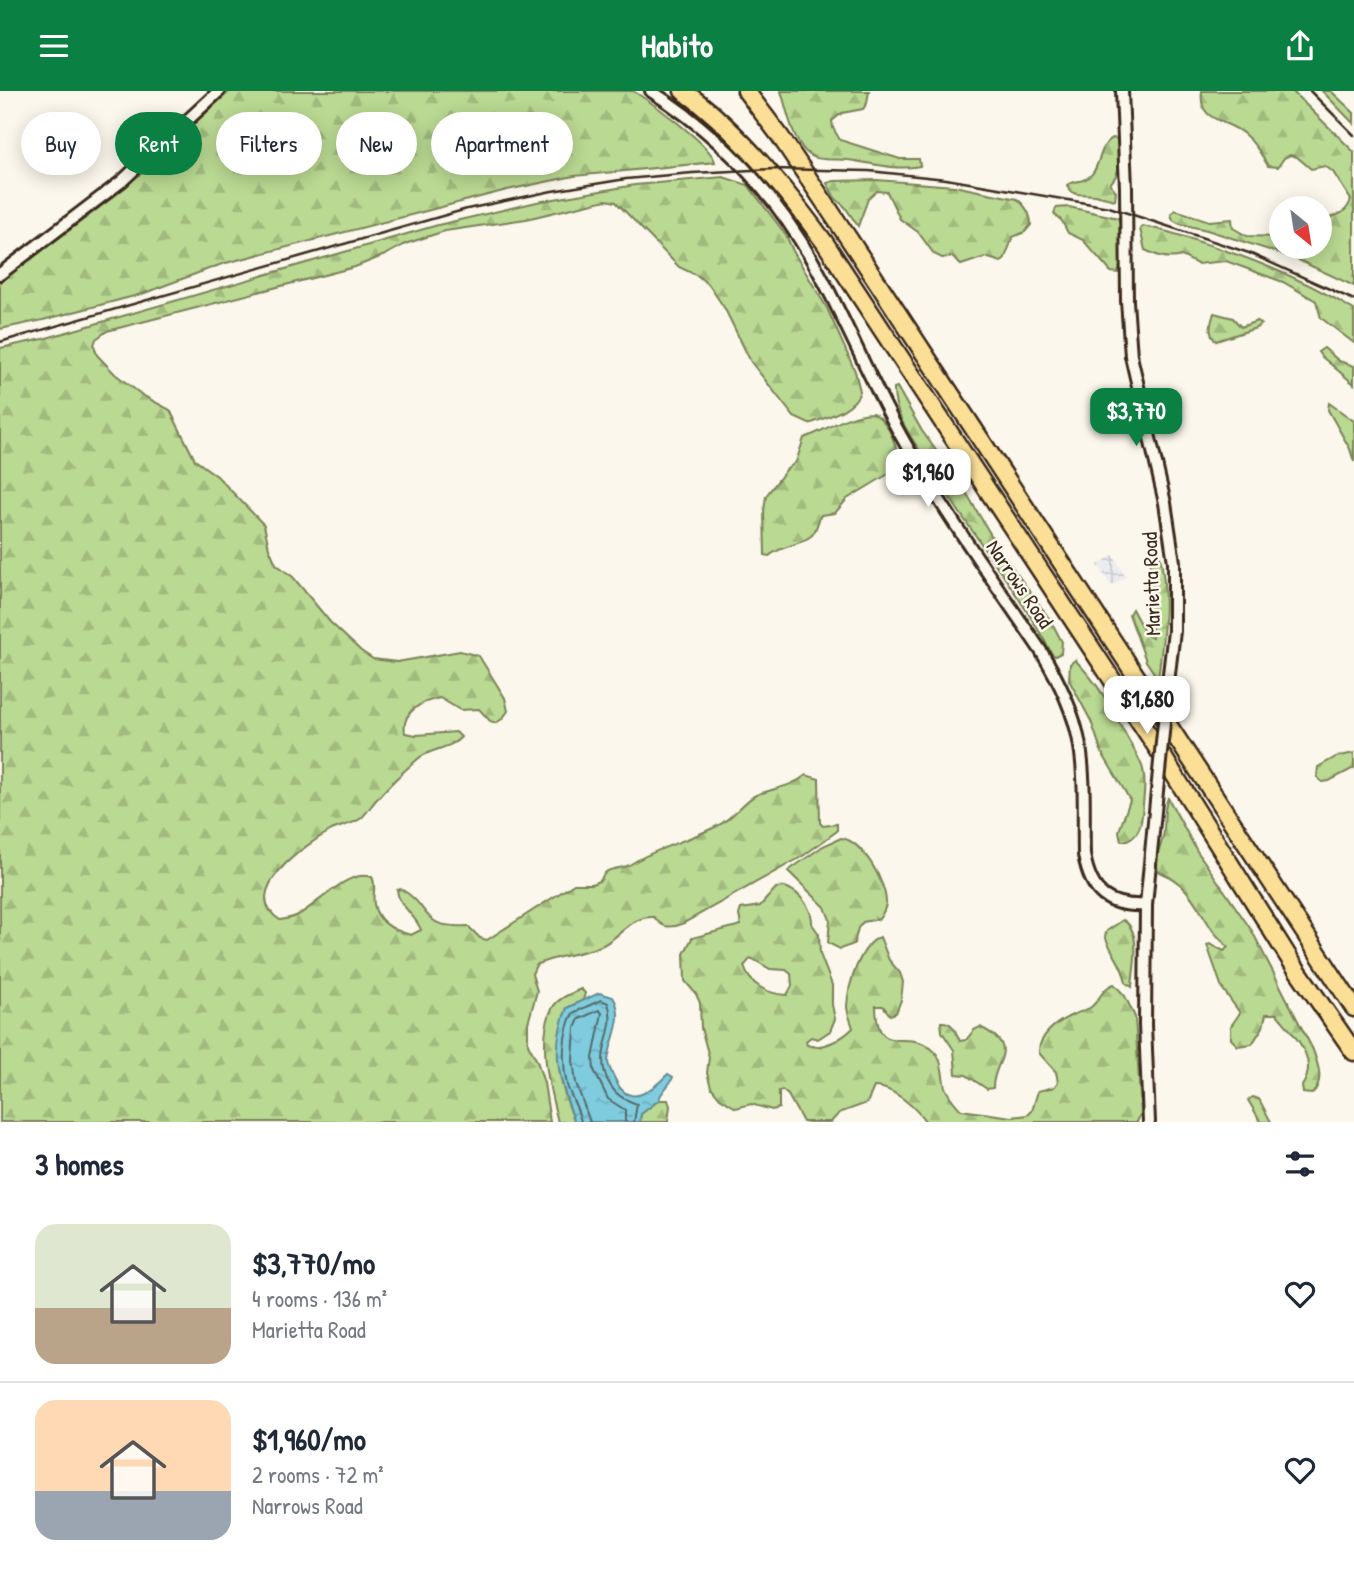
<!DOCTYPE html>
<meta charset="utf-8">
<style>
:root{--surface:#fff;--page:#f6f6f7;--text:#1f2937;--muted:#747a83;--line:#e0e1e3;--accent:#0b8043}
body{margin:0;font-family:"Patrick Hand",sans-serif;background:var(--page);color:var(--text);height:100vh;display:flex;flex-direction:column;font-size:26px;white-space:nowrap}
*{box-sizing:border-box;margin:0}
p{font-size:23px;color:var(--muted)}
.icon{flex:none;width:38px;height:38px;fill:none;stroke:currentColor;stroke-width:2;stroke-linecap:round;stroke-linejoin:round}
.map{position:relative;height:1031px;overflow:hidden}
.panel{display:flex;flex-direction:column;background:var(--surface);flex:1}
.panel>*{flex:none}
.hud{position:absolute;left:21px;top:21px;width:700px;height:63px;display:flex;gap:14px}
.needle{width:46px;rotate:150deg}
.buttons{position:absolute;left:1269px;top:105px;display:grid;gap:14px}
.buttons a{display:grid;place-items:center;width:63px;height:63px;border-radius:50%;background:var(--surface);box-shadow:0 4px 18px #0003;font-size:35px}
.price{position:absolute;translate:-50% -60px;padding:0 16px;border-radius:14px;background:#fff;color:#222;font-size:23px;line-height:46px;filter:drop-shadow(0 2px 4px #0008)}
.price::after{content:'';position:absolute;left:50%;top:42px;width:21px;height:16px;margin-left:-10px;background:inherit;clip-path:polygon(0 0,100% 0,50% 100%)}
.price.selected{background:var(--accent);color:#fff}
ul{padding:0;list-style:none}
li{display:flex;align-items:center;gap:21px;height:175px;padding:0 35px}
li+li{border-top:2px solid var(--line)}
li span{display:grid;place-items:center;flex:none;width:196px;height:140px;border-radius:21px;color:#555}
li>.icon{margin-inline-start:auto}
span .icon{width:84px;height:84px;fill:#fffc;stroke-width:1}
li b{font-size:30px}
h2{display:flex;justify-content:space-between;align-items:center;height:84px;padding:0 35px;font-size:30px}
.tag{padding:0 24px;border-radius:32px;background:var(--surface);box-shadow:0 4px 18px #0003;font-size:24px;line-height:63px}
.tag.selected{background:var(--accent);color:#fff}
header{display:flex;justify-content:space-between;align-items:center;height:91px;padding:0 35px;background:var(--accent);color:#fff;font-size:32px;font-weight:700}
.map>svg:first-child{display:block}
.industrial{fill:url(#industrial-grid)}
.forest{fill:url(#forest-firs);stroke:#7a8258;stroke-width:2;fill-rule:evenodd}
.water{fill:url(#water-ripples);stroke:#648b91;stroke-width:2}
.lines{fill:none;stroke-linecap:round;stroke-linejoin:round}
.shore{stroke:#566b6b;stroke-width:2}
.tertiary-casing{stroke:#3b2a1e;stroke-width:16}
.motorway-casing{stroke:#3b2a1e;stroke-width:21}
.tertiary{stroke:#fbf7ec;stroke-width:10}
.motorway{stroke:#fbdf96;stroke-width:16}
.rail{stroke:#3b2a1e;stroke-width:2.5}
.tertiary-bridge-casing{stroke:#3b2a1e;stroke-width:16;stroke-linecap:butt}
.tertiary-bridge{stroke:#fbf7ec;stroke-width:10}
.labels{text-anchor:middle;dominant-baseline:central;stroke-width:5;stroke-linejoin:round;paint-order:stroke}
.street-label{font-size:21px;fill:#3b2a1e;stroke:#fbf7ec}
</style>
<header><svg class="icon" aria-label="menu" viewBox="0 0 24 24"><path d="M4 6h16M4 12h16M4 18h16"/></svg>Habito<svg class="icon" aria-label="share" viewBox="0 0 24 24"><path d="M12 15V3M7 8l5-5 5 5M5 13v7h14v-7"/></svg></header>
<div class="map">
<svg width="1354" height="1031" viewBox="0 0 1354 1031">
<defs>
<pattern id="industrial-grid" width="8" height="8" patternUnits="userSpaceOnUse" patternTransform="scale(1.75)"><rect width="8" height="8" fill="#ebecf0"/><path d="M0 4h8M4 0v8" fill="none" stroke="#cacbcd"/></pattern>
<pattern id="forest-firs" width="22" height="20" patternUnits="userSpaceOnUse" patternTransform="scale(1.75)"><rect width="22" height="20" fill="#bad992"/><path d="M5 1l3.5 6h-7zM16 11l3.5 6h-7z" fill="#a1ba7d"/></pattern>
<pattern id="water-ripples" width="26" height="14" patternUnits="userSpaceOnUse" patternTransform="scale(1.75)"><rect width="26" height="14" fill="#7fccde"/><path d="M2 4q2-2 4 0t4 0M15 11q2-2 4 0t4 0" fill="none" stroke="#6fafbe"/></pattern>
</defs>
<rect width="100%" height="100%" fill="#fbf7ec"/>
<filter id="ink" filterUnits="userSpaceOnUse"><feTurbulence type="fractalNoise" baseFrequency=".0143" numOctaves="2"/><feDisplacementMap in="SourceGraphic" scale="14" xChannelSelector="R" yChannelSelector="G"/><feConvolveMatrix kernelMatrix="1 2 1 2 8 2 1 2 1" color-interpolation-filters="sRGB"/></filter>
<g filter="url(#ink)">
<path class="industrial" d="M 1113,464 L 1126,486 L 1111,495 L 1098,474 Z"/>
<g class="forest">
<path d="M 230,0 L 633,0 C 650,10 712,55 715,71 L 574,85 L 507,99 L 222,173 L 142,203 L 43,229 L 0,238 L 0,191 L 112,107 Z"/>
<path d="M 781,0 L 869,0 L 867,12 L 863,18 L 842,22 L 832,30 L 833,37 L 840,49 L 900,68 L 919,68 L 920,75 C 895,80 872,72 848,69 C 835,67 817,72 806,61 C 792,47 787,19 781,0 Z"/>
<path d="M 1202,0 L 1292,0 L 1354,61 L 1354,195 L 1294,167 L 1207,139 L 1180,133 L 1173,129 L 1171,123 L 1175,119 L 1209,130 L 1232,128 L 1233,137 L 1247,145 L 1281,146 L 1281,156 L 1320,156 L 1320,130 C 1333,124 1345,126 1351,109 L 1333,81 L 1325,75 L 1311,78 L 1297,66 L 1290,64 L 1284,67 L 1278,76 L 1268,75 C 1261,63 1255,52 1244,43 C 1225,27 1198,32 1202,0 Z"/>
<path d="M 1322,0 L 1331,0 L 1354,22 L 1354,33 Z"/>
<path d="M 1113,47 L 1117,48 C 1119,65 1123,79 1110,93 L 1116,100 L 1115,109 L 1095,104 L 1076,103 L 1070,100 L 1067,94 C 1073,90 1083,91 1089,86 C 1101,77 1098,54 1113,47 Z"/>
<path d="M 723,86 L 748,94 L 786,144 L 793,160 L 827,217 L 855,280 L 860,300 C 855,319 824,327 809,333 L 794,326 L 751,271 L 725,218 L 709,194 L 698,185 L 679,176 L 616,111 L 606,109 L 526,128 L 445,140 L 405,153 L 385,164 L 355,176 L 107,240 L 96,248 L 94,254 L 97,264 L 115,283 L 142,304 L 170,319 L 195,369 L 217,385 L 264,434 L 269,457 L 276,473 L 293,486 L 330,531 L 361,560 L 373,568 L 397,571 L 460,560 L 479,565 L 505,607 L 508,620 L 502,628 L 496,632 L 490,630 L 479,618 L 460,619 L 440,607 C 423,610 401,620 405,642 L 416,644 L 456,641 L 461,646 C 451,658 432,657 419,667 C 405,679 389,694 377,708 C 371,714 366,724 360,728 C 351,734 339,735 330,740 C 305,754 237,801 280,829 C 285,828 292,827 296,825 C 318,815 347,777 372,786 C 377,795 372,803 374,813 C 377,832 395,840 411,844 L 421,839 C 416,824 398,815 397,799 L 401,798 C 433,816 418,838 468,835 L 480,847 L 487,849 L 574,793 L 592,793 L 601,789 C 605,774 619,780 631,773 C 658,756 691,749 719,734 C 733,727 745,709 756,704 C 773,697 792,696 806,684 L 819,688 L 820,732 L 823,735 L 837,733 L 837,740 L 803,765 L 682,833 C 669,838 661,836 654,826 C 630,825 621,846 601,855 C 580,864 556,864 536,874 L 532,883 L 537,900 L 528,932 L 528,953 L 537,970 L 544,992 L 550,1031 L 0,1031 L 0,257 L 43,248 L 438,134 L 537,111 L 635,94 Z"/>
<path d="M 877,89 L 954,95 L 1017,108 C 1026,115 1031,123 1031,134 L 1025,141 L 1013,146 L 1004,169 L 1001,171 L 985,166 L 961,174 L 952,166 L 942,167 L 934,163 L 918,141 L 900,128 L 887,101 L 877,100 L 868,108 L 858,135 L 845,116 L 835,107 L 827,92 L 834,90 Z"/>
<path d="M 1069,116 L 1118,127 C 1123,135 1122,173 1118,182 L 1111,181 L 1083,149 L 1068,142 L 1062,130 L 1054,123 L 1056,117 Z"/>
<path d="M 1142,135 C 1167,139 1191,148 1215,156 C 1263,172 1311,192 1354,219 L 1354,252 L 1321,227 L 1316,210 L 1283,191 L 1226,170 L 1197,173 L 1182,165 C 1167,169 1158,165 1145,159 L 1140,138 Z"/>
<path d="M 1214,222 L 1233,227 L 1241,236 L 1257,230 L 1261,233 L 1256,237 L 1216,250 C 1207,242 1211,232 1214,222 Z"/>
<path d="M 1324,257 L 1339,270 L 1354,275 L 1354,293 L 1321,265 L 1318,261 Z"/>
<path d="M 897,296 L 922,340 L 964,398 L 999,458 L 1051,530 L 1062,551 L 1061,562 L 1055,565 L 1052,563 C 1015,494 963,432 923,365 C 910,344 893,322 894,297 Z"/>
<path d="M 1329,312 L 1354,330 L 1354,371 L 1350,358 L 1328,319 Z"/>
<path d="M 872,322 C 890,329 894,353 901,370 L 900,376 L 847,408 L 835,422 L 821,424 C 817,431 817,440 811,445 C 798,455 781,455 769,465 L 765,464 L 764,420 L 766,405 L 786,379 L 796,371 L 804,347 C 827,339 847,323 872,322 Z"/>
<path d="M 1159,461 C 1170,503 1163,546 1158,588 L 1146,570 L 1129,523 L 1132,518 L 1146,544 L 1152,547 L 1152,532 L 1146,515 L 1151,468 L 1153,462 Z"/>
<path d="M 1075,569 C 1098,592 1112,617 1127,646 C 1132,655 1138,665 1142,675 C 1147,690 1143,709 1142,724 C 1141,738 1136,749 1121,750 L 1119,740 L 1130,709 L 1102,662 L 1091,630 L 1069,589 L 1070,573 Z"/>
<path d="M 1354,662 L 1354,677 L 1329,690 L 1322,691 L 1317,686 L 1318,676 L 1336,666 Z"/>
<path d="M 1168,707 L 1197,760 L 1252,840 L 1313,959 C 1318,974 1325,990 1312,1003 L 1303,1002 L 1302,995 C 1320,968 1294,944 1277,923 L 1266,923 L 1263,936 L 1252,953 L 1238,955 L 1231,948 L 1231,935 L 1240,922 L 1222,897 L 1207,854 L 1210,853 L 1224,860 L 1228,856 C 1222,849 1214,843 1210,835 C 1193,809 1188,793 1158,780 C 1155,767 1160,758 1163,746 C 1166,733 1162,720 1168,707 Z"/>
<path d="M 841,747 C 862,749 887,792 886,813 C 885,818 882,824 879,828 L 863,831 L 858,837 L 854,853 L 840,858 L 828,852 L 830,829 L 825,816 L 788,780 L 823,755 Z"/>
<path d="M 785,796 C 800,801 813,818 812,833 L 819,843 L 820,863 L 832,894 L 832,914 L 835,928 L 830,940 L 818,948 L 811,946 L 806,950 L 807,954 C 823,959 842,948 853,937 C 851,930 847,922 847,915 C 848,894 860,854 880,846 L 889,869 L 900,882 L 903,891 L 901,909 L 896,922 L 890,924 L 883,915 L 876,915 C 877,971 908,934 934,960 C 943,969 942,984 945,996 C 948,1005 955,1012 961,1019 L 1012,1026 L 1028,1024 L 1032,1020 L 1038,1000 L 1054,996 L 1058,991 L 1056,981 L 1039,962 C 1038,945 1056,932 1070,925 C 1076,922 1085,920 1091,916 C 1100,909 1103,896 1114,893 L 1125,905 L 1135,926 L 1141,1022 L 1137,1031 L 926,1031 C 915,1016 892,995 874,996 L 867,1012 L 839,1022 L 831,1031 L 803,1031 L 788,1004 L 782,999 L 779,1000 L 779,1017 L 772,1019 L 751,1013 L 736,1017 L 720,1007 L 711,996 L 707,982 L 709,966 L 701,937 L 700,912 L 696,903 L 685,890 L 684,863 L 692,847 L 741,834 L 739,824 L 741,818 L 760,815 L 776,797 ZM 751,867 L 770,878 L 786,879 L 791,883 L 792,895 L 787,904 C 768,903 749,894 744,875 Z"/>
<path d="M 1123,829 C 1143,840 1133,878 1132,896 L 1126,892 C 1124,875 1111,862 1105,845 L 1107,840 Z"/>
<path d="M 581,898 L 585,902 L 583,909 L 567,917 C 557,970 554,980 575,1031 L 558,1031 C 550,1001 536,945 553,916 C 559,906 571,903 581,898 Z"/>
<path d="M 941,931 C 953,930 955,940 960,950 L 966,949 L 974,939 L 980,936 C 1023,957 992,970 993,997 L 987,998 L 966,984 L 956,983 L 954,959 L 942,941 Z"/>
<path d="M 1253,1006 L 1259,1008 L 1271,1031 L 1261,1031 L 1248,1009 Z"/>
<path d="M 659,1009 L 668,1009 L 670,1015 L 668,1031 L 640,1031 L 641,1023 Z"/>
</g>
<path class="water" d="M 599,902 L 613,906 C 626,927 610,948 608,970 C 608,976 613,984 616,990 C 630,1019 653,998 668,983 L 673,986 C 670,995 661,999 659,1009 L 641,1023 L 640,1031 L 575,1031 C 560,992 549,958 567,917 Z"/>
<g class="lines">
<g class="shore">
<path d="M 581,1031 C 579,1018 571,1007 567,994 C 562,972 562,942 573,922 L 601,909 L 608,912 C 618,941 593,959 608,990 C 615,1004 623,1008 637,1013 L 634,1031"/>
<path d="M 590,1031 L 576,992 L 573,969 L 575,937 L 579,928 L 599,919 L 602,922 L 593,967 L 594,979 L 608,1008 L 625,1019 L 625,1031"/>
</g>
<g class="tertiary-casing">
<g id="tertiary">
<path d="M 651,0 C 720,44 776,104 816,176 C 848,233 872,295 905,352 C 946,424 995,492 1041,560 C 1058,588 1073,618 1079,650 C 1086,687 1083,727 1084,764 C 1091,803 1108,816 1146,814"/>
<path d="M 1122,0 L 1126,97 L 1127,210 L 1131,265 L 1165,412 L 1174,471 L 1174,540 L 1169,583"/>
<path d="M 0,183 L 122,90 L 219,0"/>
<path d="M 1149,1031 L 1145,934 L 1146,814 L 1156,710"/>
</g>
</g>
<g class="motorway-casing">
<g id="motorway">
<path d="M 683,0 C 736,36 787,100 825,152 L 1165,669 L 1291,870 L 1354,961"/>
<path d="M 746,0 L 780,45 L 853,154 L 1354,917"/>
</g>
</g>
<use href="#tertiary" class="tertiary"/>
<use href="#motorway" class="motorway"/>
<g class="rail">
<path d="M 1310,0 L 1354,44"/>
<path d="M 0,251 L 467,118 L 552,100 L 626,88 L 692,82 L 773,78 L 869,80 L 946,88 L 1109,116 L 1249,162 L 1354,209"/>
</g>
<g class="tertiary-bridge-casing">
<path id="tertiary-bridge" d="M 1156,710 L 1169,583"/>
</g>
<use href="#tertiary-bridge" class="tertiary-bridge"/>
</g>
</g>
<g class="labels">
<g class="street-label">
<text transform="translate(1020 493) rotate(56)">Narrows Road</text>
<text transform="translate(1151 493) rotate(-92)">Marietta Road</text>
</g>
</g>
</svg>
<div class="buttons">
<a><svg class="needle" viewBox="-14 -14 28 28"><path d="M0-13l5 13h-10z" fill="#e53935"/><path d="M0 13l5-13h-10z" fill="#747a83"/></svg></a>
</div>
<b class="price selected" style="left:1136px;top:357px">$3,770</b>
<b class="price" style="left:928px;top:418px">$1,960</b>
<b class="price" style="left:1147px;top:645px">$1,680</b>
<div class="hud">
<a class="tag">Buy</a>
<a class="tag selected">Rent</a>
<a class="tag">Filters</a>
<a class="tag">New</a>
<a class="tag">Apartment</a>
</div>
</div>
<section class="panel">
<h2>3 homes<svg class="icon" aria-label="filters" viewBox="0 0 24 24"><path d="M4 7h16M4 17h16"/><circle cx="9" cy="7" r="2"/><circle cx="15" cy="17" r="2"/></svg></h2>
<ul>
<li><span style="background:linear-gradient(#dfe7d0 60%,#b9a48a 0)"><svg class="icon" aria-label="home" viewBox="0 0 24 24"><path d="M3 11l9-7 9 7M6 9v11h12V9"/></svg></span><div><b>$3,770/mo</b><p>4 rooms · 136 m²</p><p>Marietta Road</p></div><svg class="icon" aria-label="heart" viewBox="0 0 24 24"><path d="M12 20l-8-8c-3-5 5-10 8-4 3-6 11-1 8 4z"/></svg></li>
<li><span style="background:linear-gradient(#ffd9b3 65%,#9aa5b1 0)"><svg class="icon" aria-label="home" viewBox="0 0 24 24"><path d="M3 11l9-7 9 7M6 9v11h12V9"/></svg></span><div><b>$1,960/mo</b><p>2 rooms · 72 m²</p><p>Narrows Road</p></div><svg class="icon" aria-label="heart" viewBox="0 0 24 24"><path d="M12 20l-8-8c-3-5 5-10 8-4 3-6 11-1 8 4z"/></svg></li>
</ul>
</section>
